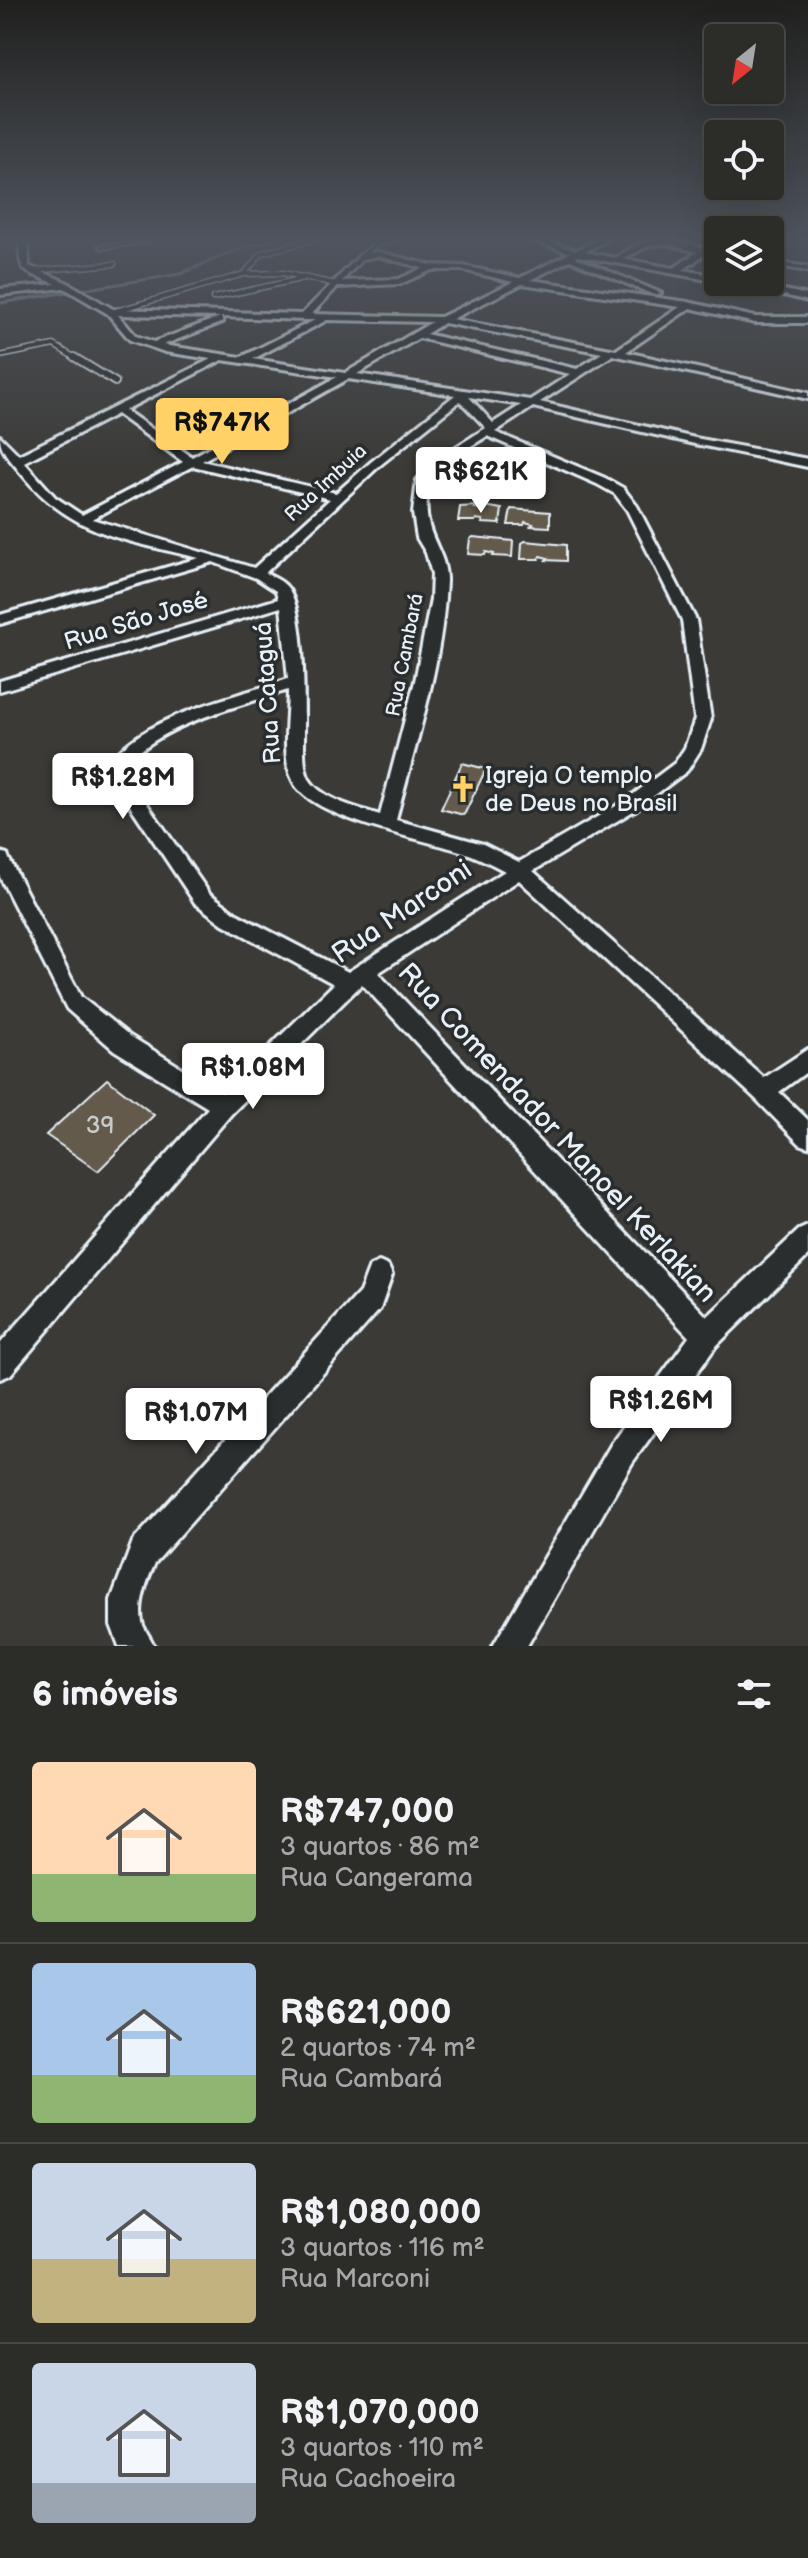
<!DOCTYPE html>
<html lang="pt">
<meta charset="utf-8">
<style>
:root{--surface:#2c2c29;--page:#383835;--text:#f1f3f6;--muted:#a6a7a8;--line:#484846;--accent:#ffd166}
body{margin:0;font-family:"Balsamiq Sans",sans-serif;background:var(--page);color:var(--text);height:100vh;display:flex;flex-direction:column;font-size:30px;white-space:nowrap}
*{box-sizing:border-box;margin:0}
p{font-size:26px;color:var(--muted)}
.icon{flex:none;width:44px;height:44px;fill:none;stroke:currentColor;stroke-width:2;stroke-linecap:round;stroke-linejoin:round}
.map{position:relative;height:1646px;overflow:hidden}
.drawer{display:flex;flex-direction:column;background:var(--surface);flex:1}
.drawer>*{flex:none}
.needle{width:52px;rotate:210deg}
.controls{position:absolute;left:704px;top:24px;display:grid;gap:16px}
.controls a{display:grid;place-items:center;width:80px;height:80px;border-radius:8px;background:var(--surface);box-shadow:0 8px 32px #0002,0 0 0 2px var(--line);font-size:40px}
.price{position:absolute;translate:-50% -68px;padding:0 18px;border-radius:8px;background:#fff;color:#222;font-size:26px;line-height:52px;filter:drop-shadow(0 2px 4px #0008)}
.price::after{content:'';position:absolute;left:50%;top:48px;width:24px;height:18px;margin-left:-12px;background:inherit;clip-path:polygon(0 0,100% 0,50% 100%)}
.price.on{background:var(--accent);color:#111}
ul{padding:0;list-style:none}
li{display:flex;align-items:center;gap:24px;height:200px;padding:0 32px}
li+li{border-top:2px solid var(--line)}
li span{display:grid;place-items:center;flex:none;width:224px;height:160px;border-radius:8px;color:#555}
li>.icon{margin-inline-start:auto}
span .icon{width:96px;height:96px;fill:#fffc;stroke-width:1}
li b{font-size:34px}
h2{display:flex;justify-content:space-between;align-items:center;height:96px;padding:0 32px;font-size:34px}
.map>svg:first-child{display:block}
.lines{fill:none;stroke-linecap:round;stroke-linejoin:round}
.stream{stroke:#8b9ea8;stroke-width:3}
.building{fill:#645a4b;stroke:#e8f1f8;stroke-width:2}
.service-far1-casing{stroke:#e8f1f8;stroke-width:7}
.service-casing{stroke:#e8f1f8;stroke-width:10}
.minor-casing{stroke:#e8f1f8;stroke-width:6}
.service-far1{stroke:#2a2d2e;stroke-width:4}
.service{stroke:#2a2d2e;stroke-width:6}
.minor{fill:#2a2d2e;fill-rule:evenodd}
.labels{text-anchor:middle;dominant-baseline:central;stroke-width:7;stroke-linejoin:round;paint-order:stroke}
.far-street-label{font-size:20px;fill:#e8f1f8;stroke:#2a2d2e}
.street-label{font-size:24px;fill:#e8f1f8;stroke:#2a2d2e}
.poi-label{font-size:24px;fill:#e8f1f8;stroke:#2a2d2e;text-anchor:start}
.near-number-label{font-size:24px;fill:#c7cbcd}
.near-street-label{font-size:28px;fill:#e8f1f8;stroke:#2a2d2e}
</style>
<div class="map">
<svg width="808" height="1646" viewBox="0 0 808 1646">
<rect width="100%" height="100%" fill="#3b3a37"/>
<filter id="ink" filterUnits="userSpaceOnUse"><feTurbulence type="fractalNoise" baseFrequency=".0125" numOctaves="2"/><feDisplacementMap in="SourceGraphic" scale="16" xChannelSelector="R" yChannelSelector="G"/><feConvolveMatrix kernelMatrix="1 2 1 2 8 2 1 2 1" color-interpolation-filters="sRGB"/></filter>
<g filter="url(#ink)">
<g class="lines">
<path class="stream" d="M 0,303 L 180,274 L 246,246 L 282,239"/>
</g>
<g class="building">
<path d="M 145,239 L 152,243 L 101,250 L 97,245 Z"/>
<path d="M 475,506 L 474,508 L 483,509 L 484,506 L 502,509 L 500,524 L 482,523 L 483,520 L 476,519 L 475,521 L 458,521 L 460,507 Z"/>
<path d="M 511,509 L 550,512 L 550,527 L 531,526 L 533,524 L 525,522 L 524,525 L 508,525 Z"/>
<path d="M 473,537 L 513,541 L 512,557 L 493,556 L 494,554 L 486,552 L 485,555 L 468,554 L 470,539 Z"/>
<path d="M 525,541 L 566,545 L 566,561 L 546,560 L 548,558 L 540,556 L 539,559 L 521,559 L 522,543 Z"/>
<path d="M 462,763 L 486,769 L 464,815 L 441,809 Z"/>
<path d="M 107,1079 L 154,1115 L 98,1171 L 46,1135 Z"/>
</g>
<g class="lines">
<g class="service-far1-casing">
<g id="service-far1">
<path d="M 360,257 L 375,245 L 394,239"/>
<path d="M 31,271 L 114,264"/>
<path d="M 244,274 L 283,273 L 336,284"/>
<path d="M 213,298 L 305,278"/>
<path d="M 112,312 L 244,274 L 262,253 L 316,239"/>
<path d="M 0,356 L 54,345 L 77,359"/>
</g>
</g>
<g class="service-casing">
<path id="service" d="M 74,357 L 115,382"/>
</g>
<g class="minor-casing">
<g id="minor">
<path d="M 20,239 L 28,239 L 29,266 L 68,283 L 113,309 L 302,314 L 360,255 L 378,252 L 431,265 L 463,266 L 520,278 L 570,253 L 528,239 L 539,239 L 576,250 L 600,239 L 609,239 L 585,252 L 615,258 L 636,245 L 658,239 L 679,241 L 706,249 L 706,253 L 683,270 L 718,276 L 718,282 L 578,256 L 575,257 L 661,293 L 654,295 L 570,260 L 530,280 L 688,302 L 755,317 L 808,317 L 808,323 L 755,323 L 690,308 L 626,352 L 808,393 L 808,399 L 613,355 L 540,402 L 695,438 L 808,459 L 808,467 L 695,444 L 533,407 L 495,432 L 605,478 L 623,488 L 637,506 L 696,620 L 711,719 L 701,749 L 687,771 L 635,810 L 533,871 L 764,1078 L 808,1049 L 808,1071 L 779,1092 L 808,1120 L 808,1147 L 800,1144 L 755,1098 L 519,880 L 378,973 L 707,1317 L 799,1230 L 808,1226 L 808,1256 L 716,1346 L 632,1463 L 527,1646 L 493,1646 L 612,1443 L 689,1337 L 362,984 L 232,1113 L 10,1375 L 0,1379 L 0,1344 L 208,1108 L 114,1050 L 67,1009 L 0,877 L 0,852 L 7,854 L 9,859 L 81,997 L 130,1036 L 222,1093 L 334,984 L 223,924 L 195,903 L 115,783 L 109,764 C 141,716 235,697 288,679 L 281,607 L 0,691 L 0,681 L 278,599 L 276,591 L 256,578 L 213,562 L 0,624 L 0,615 L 199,558 C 126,540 70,535 20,472 C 11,460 0,451 0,436 L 19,455 L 211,359 L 165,352 L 130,340 L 108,314 L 64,288 L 0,295 L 0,289 L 56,284 C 24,270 18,276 20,239 ZM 668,244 L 697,252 L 674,268 L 623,259 L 650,245 ZM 378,256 L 423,268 L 399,279 L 342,281 L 363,259 ZM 432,270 L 463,270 L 513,282 L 441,317 L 312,314 L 337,287 L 400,284 ZM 522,284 L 680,307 L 616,350 L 452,319 ZM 118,315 L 220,317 L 154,342 L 136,336 ZM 221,317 L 304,320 L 315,320 L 241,357 L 163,345 L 223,322 ZM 327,320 L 432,322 L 345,373 L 253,359 ZM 444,323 L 602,353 L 577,369 L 426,334 ZM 419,338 L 570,374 L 530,400 L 357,374 ZM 222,360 L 337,377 L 192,457 L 125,410 ZM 348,379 L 455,395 L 371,462 L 336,493 L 202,461 ZM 469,397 L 521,405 L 493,423 ZM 460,401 L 486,428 L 437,459 L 417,480 L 413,513 L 417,538 L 426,553 L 432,574 L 431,599 L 415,681 L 380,815 C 358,808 322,800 309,779 C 303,768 304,749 304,736 C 304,706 306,605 286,586 C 281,580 272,577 265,573 L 379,466 ZM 117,414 L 183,462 L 82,515 L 55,497 L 24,462 ZM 487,436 L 597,484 L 615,494 L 627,510 L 682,620 L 695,719 L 685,748 L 675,763 L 623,802 L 519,862 L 483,844 L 396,820 C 416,742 443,661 446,581 C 447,551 423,536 427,499 C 427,494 427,485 429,481 C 438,461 470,448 487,436 ZM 193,466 L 330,499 L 254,568 L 92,519 ZM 288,690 C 288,717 281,756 293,781 C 311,819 421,838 460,851 C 476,856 490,863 505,871 L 348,972 L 237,914 L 209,893 L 129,778 L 126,765 C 161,723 238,707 288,690 Z"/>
<path d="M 770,261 L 808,267 L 808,271 L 770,265 Z"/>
<path d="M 731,282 L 747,282 L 808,295 L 808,301 Z"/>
<path d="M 379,1262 L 388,1266 L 392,1275 L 380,1309 L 155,1563 C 147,1580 138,1603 142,1622 C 144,1630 151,1638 154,1646 L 119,1646 L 111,1625 L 111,1600 L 133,1541 L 360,1292 L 370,1266 Z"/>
</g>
</g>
<use href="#service-far1" class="service-far1"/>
<use href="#service" class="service"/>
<use href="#minor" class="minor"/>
</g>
</g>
<linearGradient id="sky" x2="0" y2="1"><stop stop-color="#20201e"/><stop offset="0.51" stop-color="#4f555e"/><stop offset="1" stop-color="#4f555e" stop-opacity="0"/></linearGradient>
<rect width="808" height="469" fill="url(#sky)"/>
<defs>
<g id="church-bare" transform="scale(2.16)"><path d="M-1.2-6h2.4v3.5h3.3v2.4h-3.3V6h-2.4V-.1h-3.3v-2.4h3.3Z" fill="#ffd166" stroke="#2a2d2e" stroke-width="2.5" paint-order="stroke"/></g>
</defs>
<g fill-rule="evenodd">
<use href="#church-bare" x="463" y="789"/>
</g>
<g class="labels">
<g class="far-street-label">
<text transform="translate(326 483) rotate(-43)">Rua Imbuia</text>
<text transform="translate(405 655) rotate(-79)">Rua Cambará</text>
</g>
<g class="street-label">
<text transform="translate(136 621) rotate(-17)">Rua São José</text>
<text transform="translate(268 693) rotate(-94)">Rua Cataguá</text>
</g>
<g class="poi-label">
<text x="485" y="775">Igreja O templo<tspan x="485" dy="28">de Deus no Brasil</tspan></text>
</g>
<g class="near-number-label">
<text x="100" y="1125">39</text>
</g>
<g class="near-street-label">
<text transform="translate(402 912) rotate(-34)">Rua Marconi</text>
<text transform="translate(557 1133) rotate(47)">Rua Comendador Manoel Kerlakian</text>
</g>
</g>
</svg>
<div class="controls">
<a><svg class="needle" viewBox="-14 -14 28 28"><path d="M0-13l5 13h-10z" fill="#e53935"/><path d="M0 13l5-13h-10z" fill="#a6a7a8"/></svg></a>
<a><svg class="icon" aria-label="locate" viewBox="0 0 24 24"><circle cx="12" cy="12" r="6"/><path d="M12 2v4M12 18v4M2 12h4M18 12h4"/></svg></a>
<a><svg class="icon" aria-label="layers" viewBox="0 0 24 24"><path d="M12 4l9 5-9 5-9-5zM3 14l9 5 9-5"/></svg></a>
</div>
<b class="price on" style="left:222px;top:466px">R$747K</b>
<b class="price" style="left:481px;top:515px">R$621K</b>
<b class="price" style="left:123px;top:821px">R$1.28M</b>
<b class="price" style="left:253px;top:1111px">R$1.08M</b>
<b class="price" style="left:661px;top:1444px">R$1.26M</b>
<b class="price" style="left:196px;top:1456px">R$1.07M</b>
</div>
<section class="drawer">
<h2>6 imóveis<svg class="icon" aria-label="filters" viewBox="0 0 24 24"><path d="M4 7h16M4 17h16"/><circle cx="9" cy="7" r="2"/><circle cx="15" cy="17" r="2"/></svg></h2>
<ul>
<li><span style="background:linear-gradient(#ffd9b3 70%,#8fb573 0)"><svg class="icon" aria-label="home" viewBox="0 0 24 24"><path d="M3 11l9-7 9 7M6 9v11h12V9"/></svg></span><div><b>R$747,000</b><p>3 quartos · 86 m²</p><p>Rua Cangerama</p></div></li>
<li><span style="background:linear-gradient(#a9c7e8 70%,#8fb573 0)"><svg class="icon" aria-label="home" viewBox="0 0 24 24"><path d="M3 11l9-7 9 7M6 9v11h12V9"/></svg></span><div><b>R$621,000</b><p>2 quartos · 74 m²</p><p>Rua Cambará</p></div></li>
<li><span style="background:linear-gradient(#c9d6e8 60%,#c2b280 0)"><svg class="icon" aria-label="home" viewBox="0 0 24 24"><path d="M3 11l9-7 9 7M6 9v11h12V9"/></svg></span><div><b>R$1,080,000</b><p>3 quartos · 116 m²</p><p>Rua Marconi</p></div></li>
<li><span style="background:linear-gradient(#c9d6e8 75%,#9aa5b1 0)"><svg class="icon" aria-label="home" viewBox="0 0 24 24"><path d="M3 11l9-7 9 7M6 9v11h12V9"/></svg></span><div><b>R$1,070,000</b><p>3 quartos · 110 m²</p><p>Rua Cachoeira</p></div></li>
</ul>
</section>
